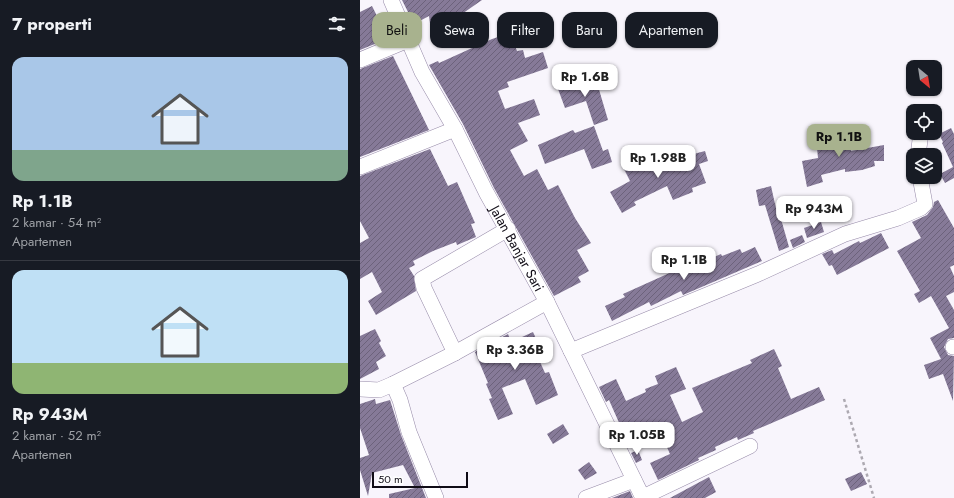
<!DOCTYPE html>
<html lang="id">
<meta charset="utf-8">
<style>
:root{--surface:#171b24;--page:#242831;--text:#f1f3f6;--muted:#9ea1a6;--line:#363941;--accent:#a8b28e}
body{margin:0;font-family:Jost,sans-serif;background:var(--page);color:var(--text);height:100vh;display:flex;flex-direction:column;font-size:15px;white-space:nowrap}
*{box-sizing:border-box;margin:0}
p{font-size:13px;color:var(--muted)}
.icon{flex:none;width:22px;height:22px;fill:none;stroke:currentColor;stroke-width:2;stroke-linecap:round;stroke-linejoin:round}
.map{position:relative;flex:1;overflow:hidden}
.panel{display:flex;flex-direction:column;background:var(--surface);width:360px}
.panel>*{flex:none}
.hud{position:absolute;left:12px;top:12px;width:380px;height:36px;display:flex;gap:8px}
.needle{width:26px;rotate:150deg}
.controls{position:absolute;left:546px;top:60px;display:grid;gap:8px}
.controls a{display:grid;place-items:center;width:36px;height:36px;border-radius:8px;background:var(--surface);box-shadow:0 1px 3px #0004;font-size:20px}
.scale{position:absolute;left:12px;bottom:10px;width:96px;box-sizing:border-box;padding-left:4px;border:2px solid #100c16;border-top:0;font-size:11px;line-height:14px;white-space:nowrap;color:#100c16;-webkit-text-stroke:3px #fff;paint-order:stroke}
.price{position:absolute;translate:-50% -34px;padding:0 9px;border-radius:8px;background:#fff;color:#222;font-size:13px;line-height:26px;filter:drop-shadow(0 1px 2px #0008)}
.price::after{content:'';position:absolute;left:50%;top:24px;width:12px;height:9px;margin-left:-6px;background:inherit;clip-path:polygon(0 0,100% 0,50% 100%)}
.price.on{background:var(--accent);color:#111}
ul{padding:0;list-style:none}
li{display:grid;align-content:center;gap:8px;height:212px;padding:0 12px}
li+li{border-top:1px solid var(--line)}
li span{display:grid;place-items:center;height:124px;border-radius:12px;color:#555}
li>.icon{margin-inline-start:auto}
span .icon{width:72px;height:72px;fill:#fffc;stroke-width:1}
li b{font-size:17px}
h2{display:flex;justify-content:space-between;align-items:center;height:48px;padding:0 12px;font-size:17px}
.pill{padding:0 14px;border-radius:12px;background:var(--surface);box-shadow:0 1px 3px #0004;font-size:14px;line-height:36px}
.pill.on{background:var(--accent);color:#111}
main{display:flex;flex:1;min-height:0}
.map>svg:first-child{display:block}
.building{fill:url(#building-hatch)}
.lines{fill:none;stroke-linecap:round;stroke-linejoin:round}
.minor-casing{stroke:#978ba9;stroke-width:16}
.path{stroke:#ada9b1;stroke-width:2.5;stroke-dasharray:3 3;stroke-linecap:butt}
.minor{stroke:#fff;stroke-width:15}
.labels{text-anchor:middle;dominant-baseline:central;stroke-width:4;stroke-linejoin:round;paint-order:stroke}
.street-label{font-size:14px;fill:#100c16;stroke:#fff}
</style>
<main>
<section class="panel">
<h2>7 properti<svg class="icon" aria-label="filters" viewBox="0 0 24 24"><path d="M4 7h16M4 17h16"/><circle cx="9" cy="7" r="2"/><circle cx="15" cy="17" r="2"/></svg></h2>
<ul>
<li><span style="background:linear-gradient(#a9c7e8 75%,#7fa58c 0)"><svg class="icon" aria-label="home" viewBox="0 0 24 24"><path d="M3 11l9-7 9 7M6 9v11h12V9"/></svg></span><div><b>Rp 1.1B</b><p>2 kamar · 54 m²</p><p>Apartemen</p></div></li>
<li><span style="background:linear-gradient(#bfe0f5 75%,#8fb573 0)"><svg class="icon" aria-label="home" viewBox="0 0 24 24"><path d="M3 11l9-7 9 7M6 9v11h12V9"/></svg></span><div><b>Rp 943M</b><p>2 kamar · 52 m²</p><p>Apartemen</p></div></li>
</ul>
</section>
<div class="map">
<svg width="594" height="498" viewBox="0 0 594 498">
<defs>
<pattern id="building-hatch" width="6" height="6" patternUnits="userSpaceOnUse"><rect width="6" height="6" fill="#867a98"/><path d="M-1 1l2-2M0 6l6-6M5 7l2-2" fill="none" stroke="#6c627b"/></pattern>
</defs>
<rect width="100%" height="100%" fill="#f8f5fc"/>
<g class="building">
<path d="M 42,0 L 122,0 L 99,16 L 102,34 L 72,38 L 69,16 L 54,24 Z"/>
<path d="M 12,6 L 21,24 L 15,27 L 22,41 L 0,50 L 0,12 Z"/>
<path d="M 150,33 L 157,51 L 163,50 L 165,58 L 183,52 L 188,68 L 147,82 L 149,87 L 138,91 L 145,109 L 174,99 L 180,115 L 158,123 L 168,141 L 150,150 L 164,176 L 177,169 L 188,190 L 198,185 L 215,218 L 231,243 L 217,250 L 229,271 L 218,277 L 221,282 L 194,296 L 134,188 L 103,124 L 69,65 L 78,61 L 79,63 L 132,39 Z"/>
<path d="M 33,56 L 69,130 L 0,157 L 0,69 Z"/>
<path d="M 235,76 L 248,120 L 234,125 L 226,101 L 205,108 L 198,89 Z"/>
<path d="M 234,126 L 243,151 L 248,149 L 252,162 L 232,169 L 224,149 L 185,164 L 178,145 L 213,130 L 215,133 Z"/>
<path d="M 591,128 L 594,134 L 594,178 L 585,183 L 580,174 L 593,167 L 582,143 L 583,142 L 579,134 Z"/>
<path d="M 488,130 L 491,151 L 524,145 L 524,161 L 514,161 L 515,166 L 502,170 L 485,172 L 485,169 L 461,175 L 463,182 L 447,187 L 442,161 L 458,158 L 456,138 L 474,136 L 474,132 Z"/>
<path d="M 70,149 L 88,186 L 97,182 L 115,223 L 111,224 L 116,237 L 97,245 L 96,242 L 73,251 L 53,261 L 55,265 L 49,268 L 54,276 L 56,291 L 16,315 L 8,301 L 22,292 L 12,272 L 0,279 L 0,243 L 9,238 L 0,221 L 0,176 Z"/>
<path d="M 289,150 L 300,172 L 327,158 L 326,156 L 345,151 L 348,161 L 339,164 L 346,183 L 332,188 L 333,192 L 313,200 L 307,186 L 274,202 L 276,205 L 262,213 L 250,192 L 270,181 L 261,163 Z"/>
<path d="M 411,186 L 417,213 L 419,212 L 429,247 L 419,251 L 405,205 L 399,206 L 396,190 Z"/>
<path d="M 578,200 L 594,228 L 594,265 L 590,267 L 594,276 L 594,292 L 586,296 L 594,310 L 594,338 L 588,339 L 584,347 L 588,355 L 594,356 L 593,401 L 583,374 L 569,379 L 564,365 L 581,359 L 570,338 L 589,328 L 571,296 L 559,303 L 554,294 L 560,291 L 537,251 L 561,238 L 552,222 L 567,215 L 573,207 L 574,202 Z"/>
<path d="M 461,222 L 464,232 L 447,238 L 444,228 Z"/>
<path d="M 521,233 L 529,248 L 477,275 L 472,265 L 469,266 L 462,254 L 472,250 L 474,254 L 499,241 L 500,243 Z"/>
<path d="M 442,235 L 445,242 L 433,248 L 430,240 Z"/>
<path d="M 395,247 L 402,261 L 323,295 L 321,291 L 291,306 L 289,302 L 252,321 L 245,306 L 265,297 L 263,294 L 325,266 L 339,261 L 340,263 L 361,254 L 362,256 L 380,249 L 382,253 Z"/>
<path d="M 15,329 L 21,341 L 19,343 L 26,356 L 16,362 L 19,369 L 0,379 L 0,336 Z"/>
<path d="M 173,332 L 182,352 L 177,355 L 185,373 L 189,372 L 198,395 L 176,405 L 165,379 L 142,388 L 153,414 L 138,420 L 129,399 L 132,398 L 126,384 L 128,383 L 115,352 L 148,334 L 151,342 Z"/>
<path d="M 414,349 L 422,366 L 418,368 L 431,399 L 459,387 L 465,400 L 393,431 L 394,433 L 378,440 L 377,437 L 355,447 L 356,450 L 338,458 L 339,460 L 298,480 L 290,463 L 310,454 L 299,429 L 268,443 L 249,400 L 246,402 L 239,387 L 256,379 L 266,401 L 286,392 L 285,389 L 298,384 L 295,376 L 316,367 L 326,389 L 310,395 L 322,422 L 343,412 L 332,388 L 392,363 L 390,360 Z"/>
<path d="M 15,399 L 16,404 L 30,400 L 41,435 L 66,498 L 29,498 L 29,494 L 55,488 L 43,465 L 12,473 L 8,496 L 0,470 L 0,458 L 9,455 L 0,428 L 0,404 Z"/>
<path d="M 203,424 L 209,434 L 193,444 L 187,434 Z"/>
<path d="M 278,450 L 282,460 L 276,463 L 271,453 Z"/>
<path d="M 229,462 L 237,473 L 225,480 L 218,470 Z"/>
<path d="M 501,472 L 507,484 L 491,491 L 485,479 Z"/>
<path d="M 349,477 L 356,492 L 345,498 L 310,498 Z"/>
<path d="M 270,491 L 273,498 L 252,498 Z"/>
</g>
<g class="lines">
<g class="minor-casing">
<g id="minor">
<path id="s1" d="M 31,0 L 62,72 L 95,129 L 126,192 L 187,302 L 283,498"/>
<path d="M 0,60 L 48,40"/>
<path d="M 558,155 L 561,133"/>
<path d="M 0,167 L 95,129"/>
<path d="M 593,347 L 594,347"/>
<path d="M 211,351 L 398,274 L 485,234 L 538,218 L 561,208 L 565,204 L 560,177"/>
<path d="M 95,353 L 64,288 L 62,279 L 148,229"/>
<path d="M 33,384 L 40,400 L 49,432 L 76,498"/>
<path d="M 0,389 L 19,390 L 33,384 L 95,353 L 187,302"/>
<path d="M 283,497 L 390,446"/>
<path d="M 226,498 L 274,480"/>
</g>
</g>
<path class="path" d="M 484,399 L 514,498"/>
<use href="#minor" class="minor"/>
</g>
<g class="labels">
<g class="street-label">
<text stroke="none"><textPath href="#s1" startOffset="279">Jalan Banjar Sari</textPath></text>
</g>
</g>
</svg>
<div class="controls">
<a><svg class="needle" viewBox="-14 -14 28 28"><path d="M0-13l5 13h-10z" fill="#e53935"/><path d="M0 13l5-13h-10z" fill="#9ea1a6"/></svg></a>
<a><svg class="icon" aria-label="locate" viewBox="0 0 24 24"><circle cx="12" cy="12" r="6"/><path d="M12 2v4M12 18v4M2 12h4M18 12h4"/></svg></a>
<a><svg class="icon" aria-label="layers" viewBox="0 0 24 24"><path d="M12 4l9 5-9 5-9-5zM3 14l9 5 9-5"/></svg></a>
</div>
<div class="scale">50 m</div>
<b class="price" style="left:225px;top:98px">Rp 1.6B</b>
<b class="price on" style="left:479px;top:158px">Rp 1.1B</b>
<b class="price" style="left:298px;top:179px">Rp 1.98B</b>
<b class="price" style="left:454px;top:230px">Rp 943M</b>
<b class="price" style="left:324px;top:281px">Rp 1.1B</b>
<b class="price" style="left:155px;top:371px">Rp 3.36B</b>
<b class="price" style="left:277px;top:456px">Rp 1.05B</b>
<div class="hud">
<a class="pill on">Beli</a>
<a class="pill">Sewa</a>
<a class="pill">Filter</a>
<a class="pill">Baru</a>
<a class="pill">Apartemen</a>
</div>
</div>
</main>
